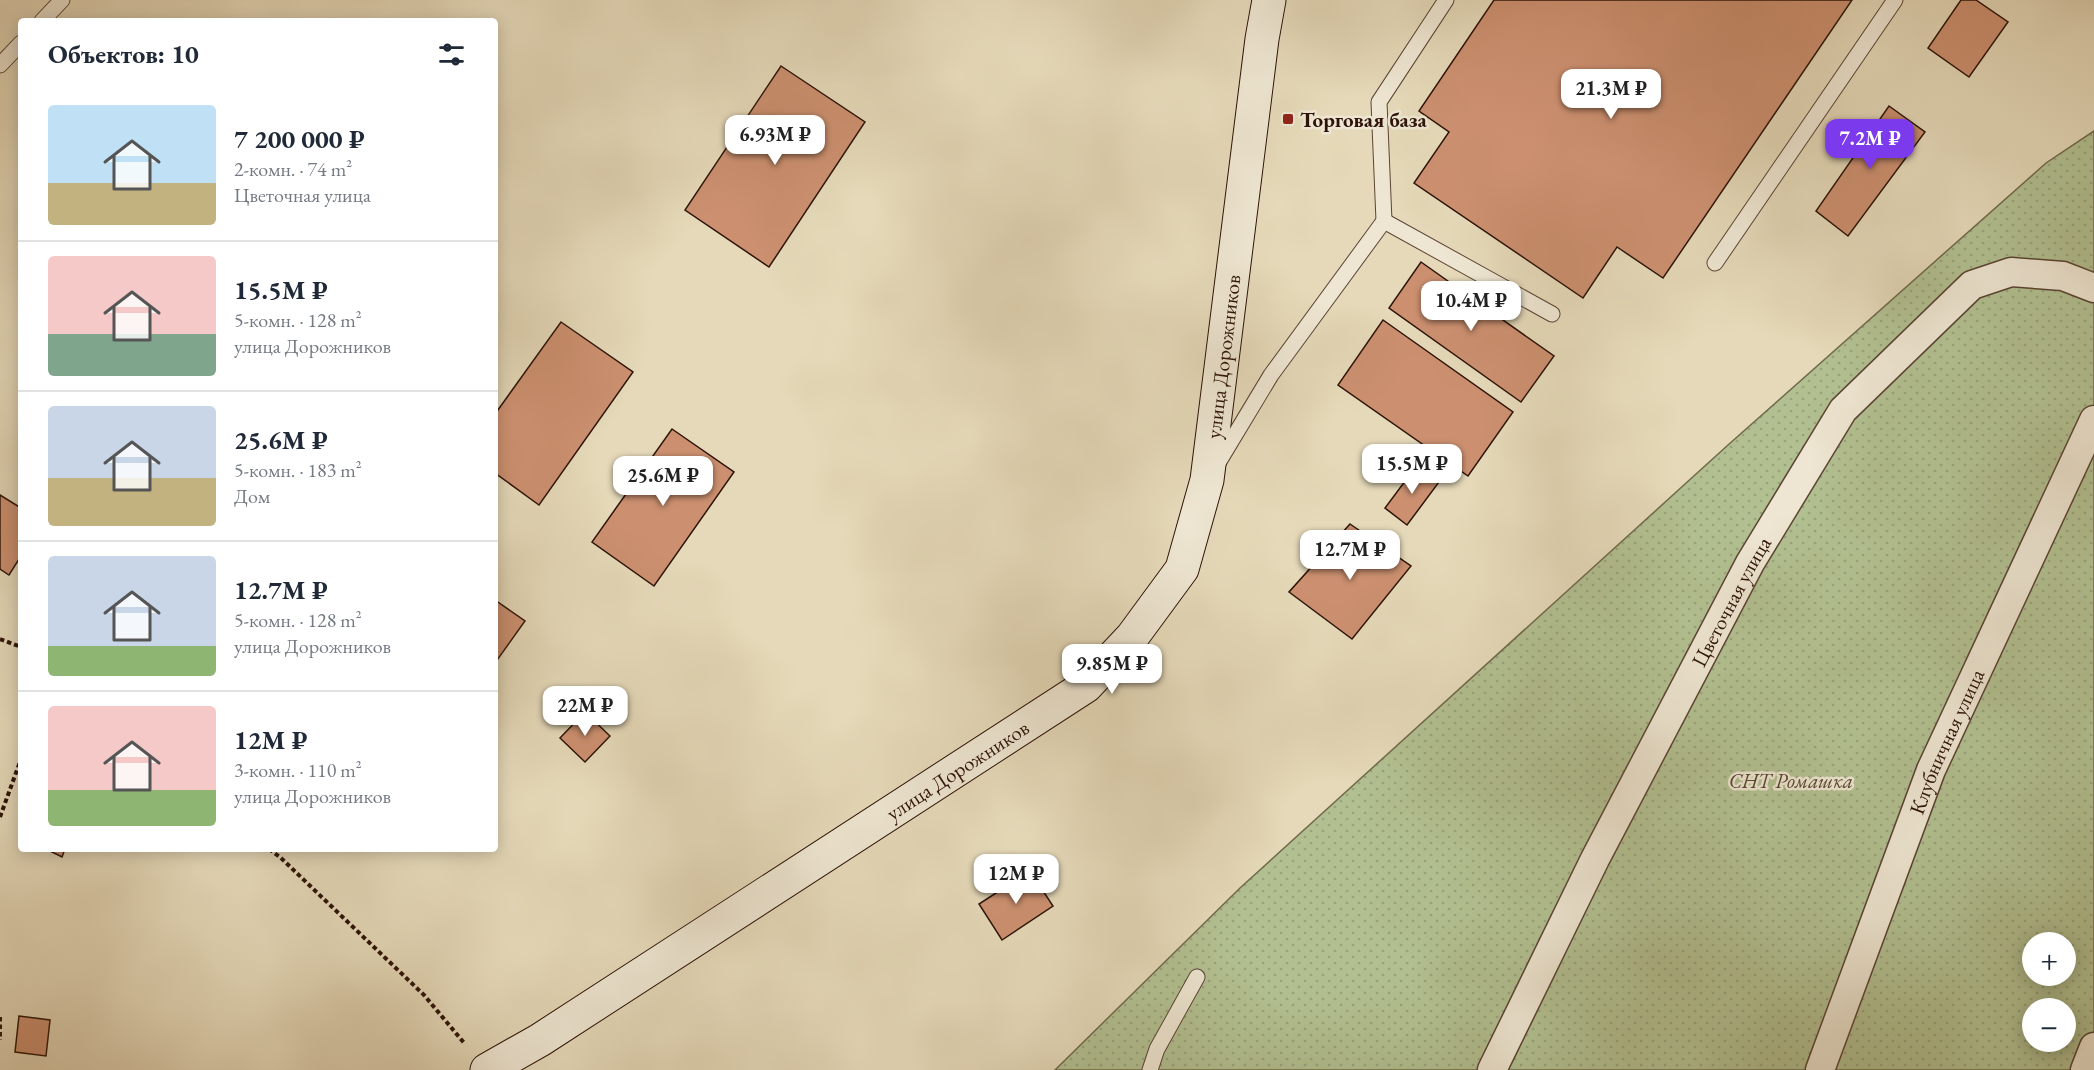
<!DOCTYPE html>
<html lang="ru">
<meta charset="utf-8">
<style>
:root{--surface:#fff;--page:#f6f6f7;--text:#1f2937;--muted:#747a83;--line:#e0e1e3;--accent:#7c3aed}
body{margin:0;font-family:"EB Garamond",serif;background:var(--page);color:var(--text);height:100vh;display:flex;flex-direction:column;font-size:22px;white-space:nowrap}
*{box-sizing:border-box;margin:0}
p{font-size:20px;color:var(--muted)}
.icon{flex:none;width:33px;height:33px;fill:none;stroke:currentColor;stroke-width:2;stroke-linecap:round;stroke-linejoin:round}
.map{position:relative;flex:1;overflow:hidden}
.drawer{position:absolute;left:18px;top:18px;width:480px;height:834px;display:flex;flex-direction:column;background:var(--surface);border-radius:6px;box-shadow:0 3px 15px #0003}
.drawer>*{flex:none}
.controls{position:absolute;left:2022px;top:932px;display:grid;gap:12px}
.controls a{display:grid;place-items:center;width:54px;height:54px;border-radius:50%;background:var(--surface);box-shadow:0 3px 15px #0003;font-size:30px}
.price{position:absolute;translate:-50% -51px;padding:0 14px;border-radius:12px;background:#fff;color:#222;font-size:20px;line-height:39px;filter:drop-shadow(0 2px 3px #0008)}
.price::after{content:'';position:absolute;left:50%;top:36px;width:18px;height:14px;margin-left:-9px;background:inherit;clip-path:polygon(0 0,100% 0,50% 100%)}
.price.on{background:var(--accent);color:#fff}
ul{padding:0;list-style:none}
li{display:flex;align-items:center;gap:18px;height:150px;padding:0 30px}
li+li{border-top:2px solid var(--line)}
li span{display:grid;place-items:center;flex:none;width:168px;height:120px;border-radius:6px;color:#555}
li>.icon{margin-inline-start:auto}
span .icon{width:72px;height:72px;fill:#fffc;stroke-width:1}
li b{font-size:26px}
h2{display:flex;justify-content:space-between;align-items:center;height:72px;padding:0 30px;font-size:26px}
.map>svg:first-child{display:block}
.park{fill:url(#park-dots);stroke:#706a4c;stroke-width:1.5;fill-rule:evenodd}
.building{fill:#cc9070;stroke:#2d1308;stroke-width:1.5}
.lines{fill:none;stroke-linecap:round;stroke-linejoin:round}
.lane-casing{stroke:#5b4434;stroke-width:17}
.street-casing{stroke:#5b4434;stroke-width:31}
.secondary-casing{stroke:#2d1308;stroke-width:35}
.path{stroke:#2d1308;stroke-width:4;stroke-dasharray:4.5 3;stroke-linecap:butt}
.lane{stroke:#eee6d2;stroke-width:15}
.street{stroke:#eee6d2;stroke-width:28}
.secondary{stroke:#eee6d2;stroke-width:33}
.poi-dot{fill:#8f2418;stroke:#eee6d2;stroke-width:2}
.labels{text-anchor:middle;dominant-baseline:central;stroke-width:5;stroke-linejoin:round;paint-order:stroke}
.poi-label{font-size:21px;font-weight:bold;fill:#2d1308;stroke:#eee6d2;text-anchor:start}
.street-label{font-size:21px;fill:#2d1308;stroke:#eee6d2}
.park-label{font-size:21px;font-style:italic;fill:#554731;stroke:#eee6d2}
</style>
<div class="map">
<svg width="2094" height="1070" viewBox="0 0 2094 1070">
<defs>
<pattern id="park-dots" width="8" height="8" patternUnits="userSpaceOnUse" patternTransform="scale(1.5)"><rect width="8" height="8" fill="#b2c091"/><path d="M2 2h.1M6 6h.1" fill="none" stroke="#99a47c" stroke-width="1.8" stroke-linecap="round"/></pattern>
</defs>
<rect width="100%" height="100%" fill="#e5d9b9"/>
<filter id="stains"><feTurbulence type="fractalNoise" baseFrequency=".00333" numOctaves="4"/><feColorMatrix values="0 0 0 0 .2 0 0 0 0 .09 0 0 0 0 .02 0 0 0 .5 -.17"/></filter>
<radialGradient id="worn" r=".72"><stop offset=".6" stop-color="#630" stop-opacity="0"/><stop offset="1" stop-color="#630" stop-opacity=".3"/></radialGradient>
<path class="park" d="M 2094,131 L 2094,1070 L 1055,1070 L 1240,888 L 1728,445 L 2046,163 ZM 2032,942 L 2066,942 L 2066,975 L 2032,975 ZM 2032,1008 L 2066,1008 L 2066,1041 L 2032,1041 Z"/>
<g class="building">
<path d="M 1494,0 L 1852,0 L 1663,278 L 1617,247 L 1583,298 L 1414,183 L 1449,132 L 1419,111 Z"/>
<path d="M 1961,0 L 1976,0 L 2008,22 L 1969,77 L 1928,48 Z"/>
<path d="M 781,66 L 865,122 L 769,267 L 685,210 Z"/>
<path d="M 1889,106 L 1925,132 L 1848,236 L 1816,211 Z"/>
<path d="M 1421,262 L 1554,356 L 1521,402 L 1389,308 Z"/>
<path d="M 1383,320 L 1513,412 L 1468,476 L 1338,385 Z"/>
<path d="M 561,322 L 633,372 L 539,505 L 495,473 L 495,414 Z"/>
<path d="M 672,429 L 734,472 L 654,586 L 592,542 Z"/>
<path d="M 1417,465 L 1439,482 L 1407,525 L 1385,508 Z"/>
<path d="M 0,495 L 21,508 L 21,556 L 9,575 L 0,569 Z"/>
<path d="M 1350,524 L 1411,566 L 1352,639 L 1289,592 Z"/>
<path d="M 495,600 L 525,621 L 495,663 Z"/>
<path d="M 585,712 L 610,736 L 585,762 L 560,738 Z"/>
<path d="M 46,849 L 65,849 L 62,857 Z"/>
<path d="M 1030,871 L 1053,906 L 1002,940 L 979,904 Z"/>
<path d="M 19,1016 L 50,1020 L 46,1056 L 15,1052 Z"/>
</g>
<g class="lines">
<g class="lane-casing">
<g id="lane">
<path d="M 42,21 L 62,0"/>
<path d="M 0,65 L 21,43"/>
<path d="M 1384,221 L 1379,102 L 1446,0"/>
<path d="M 1715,263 L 1895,0"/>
<path d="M 1218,463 L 1271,375 L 1384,221 L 1552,314"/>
<path d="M 1150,1070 L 1157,1049 L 1197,977"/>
</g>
</g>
<g class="street-casing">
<g id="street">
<path id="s1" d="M 1492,1070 L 1595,859 L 1750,563 L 1843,410 L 1972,285 L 2011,272 L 2063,276 L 2094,288"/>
<path id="s2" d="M 1820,1070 L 1931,770 L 2094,420"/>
<path d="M 2085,1070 L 2094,1047"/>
</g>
</g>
<g class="secondary-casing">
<g id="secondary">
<path id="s3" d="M 487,1070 L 540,1040 L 1086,686 L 1132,637 L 1182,569 L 1207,480 L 1262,39 L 1269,0"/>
</g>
</g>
<g class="path">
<path d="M 0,639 L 21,647"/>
<path d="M 0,817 L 21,759"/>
<path d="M 269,849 L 281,858 L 424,995 L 465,1044"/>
<path d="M 0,1017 L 0,1040"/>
</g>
<use href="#lane" class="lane"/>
<use href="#street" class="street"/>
<use href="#secondary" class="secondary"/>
</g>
<rect class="poi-dot" x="1282" y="113" width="12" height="12" rx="3"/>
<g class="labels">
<g class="poi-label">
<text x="1300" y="119">Торговая база</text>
</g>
<g class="street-label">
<text stroke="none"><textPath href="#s3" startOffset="1080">улица Дорожников</textPath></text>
<text stroke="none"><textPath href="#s1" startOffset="526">Цветочная улица</textPath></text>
<text stroke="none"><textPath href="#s2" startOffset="352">Клубничная улица</textPath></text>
<text stroke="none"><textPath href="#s3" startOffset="558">улица Дорожников</textPath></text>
</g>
<g class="park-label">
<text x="1791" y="780">СНТ Ромашка</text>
</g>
</g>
<rect width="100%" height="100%" filter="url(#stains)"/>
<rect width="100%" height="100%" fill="url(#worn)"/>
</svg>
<div class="controls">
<a>+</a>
<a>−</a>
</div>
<b class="price" style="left:1611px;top:120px">21.3M ₽</b>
<b class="price" style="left:775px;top:166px">6.93M ₽</b>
<b class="price on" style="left:1870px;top:170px">7.2M ₽</b>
<b class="price" style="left:1471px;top:332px">10.4M ₽</b>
<b class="price" style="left:1412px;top:495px">15.5M ₽</b>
<b class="price" style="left:663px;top:507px">25.6M ₽</b>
<b class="price" style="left:1350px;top:581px">12.7M ₽</b>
<b class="price" style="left:1112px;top:695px">9.85M ₽</b>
<b class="price" style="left:585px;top:737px">22M ₽</b>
<b class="price" style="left:1016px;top:905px">12M ₽</b>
<section class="drawer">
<h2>Объектов: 10<svg class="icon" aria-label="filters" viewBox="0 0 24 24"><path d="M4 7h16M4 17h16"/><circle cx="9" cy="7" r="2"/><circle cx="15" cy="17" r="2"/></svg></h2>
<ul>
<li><span style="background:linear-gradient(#bfe0f5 65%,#c2b280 0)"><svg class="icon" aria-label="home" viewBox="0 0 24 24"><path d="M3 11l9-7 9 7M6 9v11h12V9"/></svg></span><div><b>7 200 000 ₽</b><p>2-комн. · 74 m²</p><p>Цветочная улица</p></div></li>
<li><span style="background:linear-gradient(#f6c9c9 65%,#7fa58c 0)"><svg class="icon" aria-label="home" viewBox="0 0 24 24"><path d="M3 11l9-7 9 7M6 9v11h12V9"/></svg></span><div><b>15.5M ₽</b><p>5-комн. · 128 m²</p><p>улица Дорожников</p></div></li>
<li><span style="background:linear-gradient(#c9d6e8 60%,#c2b280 0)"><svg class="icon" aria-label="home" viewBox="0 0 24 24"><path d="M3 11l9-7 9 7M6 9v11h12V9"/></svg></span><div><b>25.6M ₽</b><p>5-комн. · 183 m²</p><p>Дом</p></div></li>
<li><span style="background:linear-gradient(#c9d6e8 75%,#8fb573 0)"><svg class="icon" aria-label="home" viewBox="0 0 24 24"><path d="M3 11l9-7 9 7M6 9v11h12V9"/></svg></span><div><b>12.7M ₽</b><p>5-комн. · 128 m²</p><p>улица Дорожников</p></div></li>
<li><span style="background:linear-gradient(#f6c9c9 70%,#8fb573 0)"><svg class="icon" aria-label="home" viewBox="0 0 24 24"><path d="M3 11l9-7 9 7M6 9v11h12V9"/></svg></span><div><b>12M ₽</b><p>3-комн. · 110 m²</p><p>улица Дорожников</p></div></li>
</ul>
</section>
</div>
